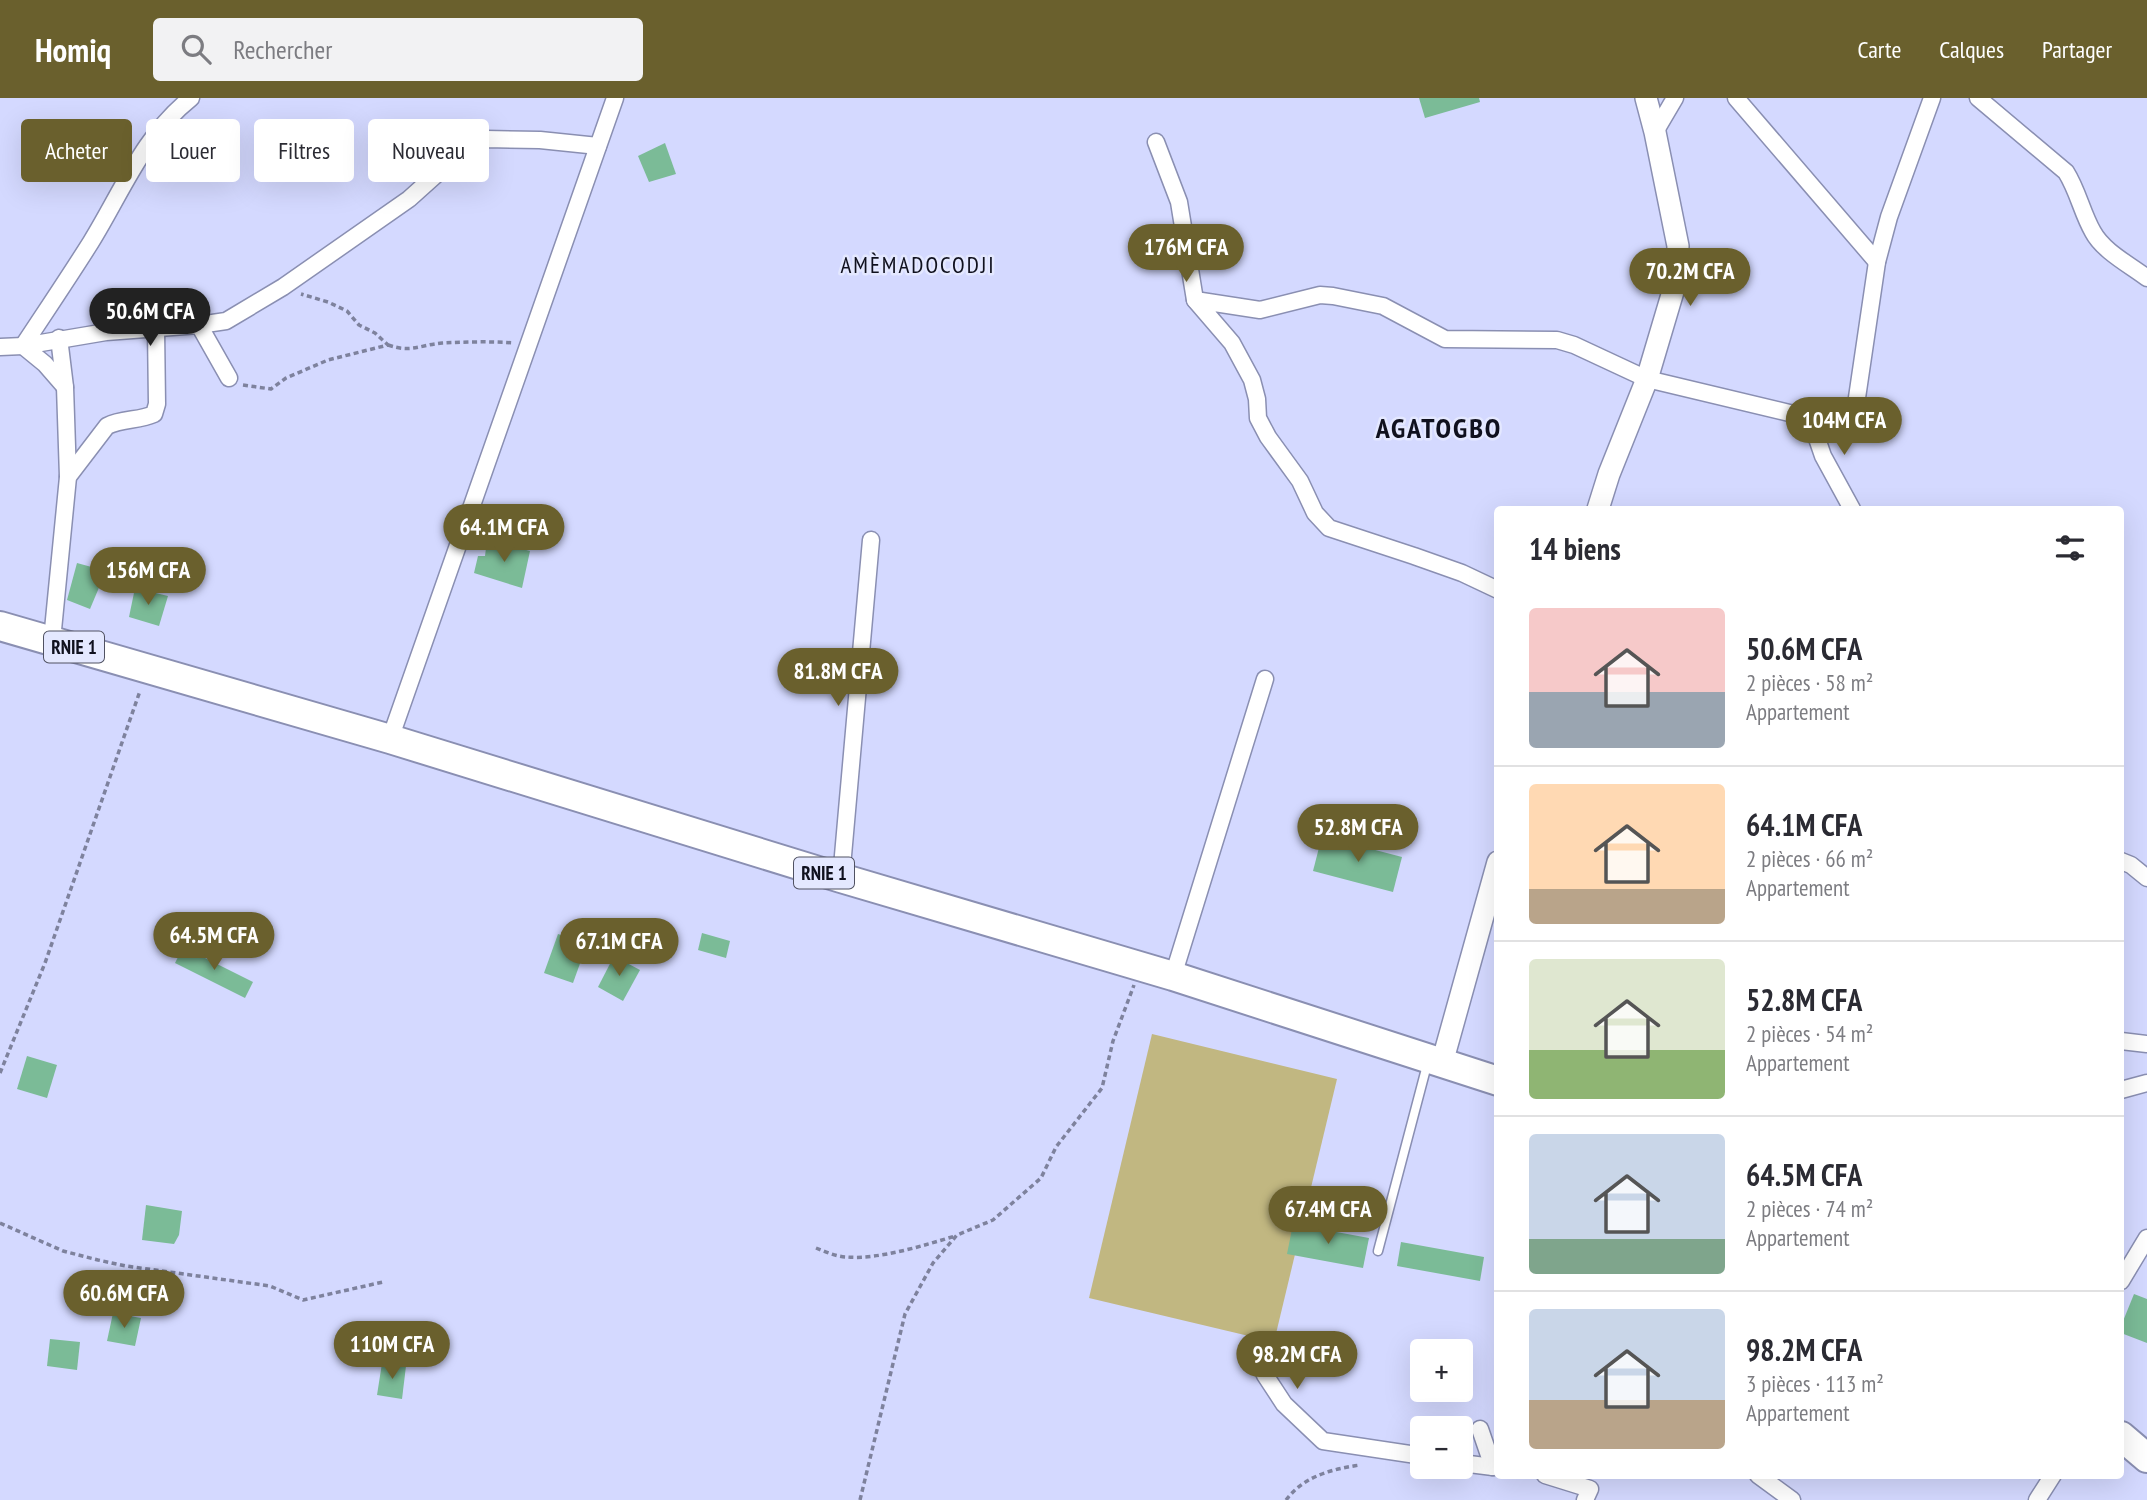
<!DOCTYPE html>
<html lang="fr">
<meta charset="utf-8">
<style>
:root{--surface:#fff;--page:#f2f2f3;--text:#2b2b33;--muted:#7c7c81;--line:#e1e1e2;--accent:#6a602d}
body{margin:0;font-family:"PT Sans Narrow",sans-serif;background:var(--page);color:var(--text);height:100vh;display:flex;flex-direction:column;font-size:26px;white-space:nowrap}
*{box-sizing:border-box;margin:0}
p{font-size:23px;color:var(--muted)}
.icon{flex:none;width:38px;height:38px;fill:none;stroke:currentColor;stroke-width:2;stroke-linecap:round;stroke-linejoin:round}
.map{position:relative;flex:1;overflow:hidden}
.drawer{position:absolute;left:1494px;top:408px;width:630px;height:973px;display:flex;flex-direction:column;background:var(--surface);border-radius:7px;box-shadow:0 7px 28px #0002}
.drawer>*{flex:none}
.banner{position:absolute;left:21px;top:21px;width:665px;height:63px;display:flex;gap:14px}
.controls{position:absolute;left:1410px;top:1241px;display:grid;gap:14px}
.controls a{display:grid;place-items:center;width:63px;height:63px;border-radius:7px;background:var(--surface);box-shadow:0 7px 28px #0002;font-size:35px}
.price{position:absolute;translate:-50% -60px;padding:0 16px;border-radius:24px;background:var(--accent);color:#fff;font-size:23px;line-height:46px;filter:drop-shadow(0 2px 4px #0008)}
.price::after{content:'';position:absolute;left:50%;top:42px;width:21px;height:16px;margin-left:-10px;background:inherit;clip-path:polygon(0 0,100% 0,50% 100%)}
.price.on{background:#222;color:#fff}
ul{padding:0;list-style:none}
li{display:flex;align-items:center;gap:21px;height:175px;padding:0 35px}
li+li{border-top:2px solid var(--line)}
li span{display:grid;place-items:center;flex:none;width:196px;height:140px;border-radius:7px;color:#555}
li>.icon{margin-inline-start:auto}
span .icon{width:84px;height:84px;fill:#fffc;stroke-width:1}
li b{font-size:30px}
h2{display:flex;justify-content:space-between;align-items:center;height:84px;padding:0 35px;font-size:30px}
.tag{padding:0 24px;border-radius:7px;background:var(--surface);box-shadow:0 7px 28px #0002;font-size:24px;line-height:63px}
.tag.on{background:var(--accent);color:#fff}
header{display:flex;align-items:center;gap:42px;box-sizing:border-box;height:98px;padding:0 35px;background:var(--accent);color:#fff}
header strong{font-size:33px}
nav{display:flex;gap:38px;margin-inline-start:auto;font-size:24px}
.search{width:490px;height:63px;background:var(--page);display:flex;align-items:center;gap:18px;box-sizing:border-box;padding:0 24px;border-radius:7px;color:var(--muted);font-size:26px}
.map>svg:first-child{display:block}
.green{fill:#c1b781}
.building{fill:#7bbb97}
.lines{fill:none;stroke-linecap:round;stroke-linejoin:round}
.lane-casing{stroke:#8a8fb2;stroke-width:11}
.street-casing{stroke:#8a8fb2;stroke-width:19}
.secondary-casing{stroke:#8a8fb2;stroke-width:24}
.highway-casing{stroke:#8a8fb2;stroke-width:32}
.path{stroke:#7e829d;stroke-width:3.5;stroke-dasharray:5 3.5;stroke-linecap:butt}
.lane{stroke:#fff;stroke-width:8}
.street{stroke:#fff;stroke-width:16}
.secondary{stroke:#fff;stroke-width:21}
.highway{stroke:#fff;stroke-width:28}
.labels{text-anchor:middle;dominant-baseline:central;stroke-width:5;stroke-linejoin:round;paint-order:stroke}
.shield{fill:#e4e8ff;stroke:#505262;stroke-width:2}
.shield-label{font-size:19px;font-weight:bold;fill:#10111e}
.neighbourhood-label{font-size:23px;letter-spacing:2px;fill:#10111e;stroke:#e4e8ff}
.district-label{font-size:28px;font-weight:bold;letter-spacing:2px;fill:#10111e;stroke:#e4e8ff}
</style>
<header>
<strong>Homiq</strong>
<div class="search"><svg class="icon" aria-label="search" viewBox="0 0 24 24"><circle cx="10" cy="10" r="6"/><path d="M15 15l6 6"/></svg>Rechercher</div>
<nav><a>Carte</a><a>Calques</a><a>Partager</a></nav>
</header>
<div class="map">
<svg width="2147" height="1402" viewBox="0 0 2147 1402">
<rect width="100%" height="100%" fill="#d4d9ff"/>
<path class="green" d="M 1152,936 L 1337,981 L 1274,1244 L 1089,1200 Z"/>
<g class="building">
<path d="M 1419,0 L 1479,0 L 1480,4 L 1425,20 Z"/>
<path d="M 179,43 L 226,62 L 214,83 L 171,62 Z"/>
<path d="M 665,45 L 676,76 L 649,84 L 638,58 Z"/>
<path d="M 495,444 L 530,453 L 522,490 L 474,475 L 478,458 L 485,458 L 486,450 L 496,451 Z"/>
<path d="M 77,465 L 106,473 L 90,511 L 67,502 Z"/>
<path d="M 135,490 L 168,498 L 159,528 L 129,519 Z"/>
<path d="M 1322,738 L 1402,759 L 1393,794 L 1313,773 Z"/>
<path d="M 702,835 L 730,843 L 726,860 L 698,852 Z"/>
<path d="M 558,836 L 587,846 L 573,885 L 544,875 Z"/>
<path d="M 183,849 L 253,884 L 245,900 L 175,865 Z"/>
<path d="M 614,858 L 640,872 L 623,903 L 598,889 Z"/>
<path d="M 27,958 L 57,967 L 47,1000 L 17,991 Z"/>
<path d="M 146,1107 L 182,1113 L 179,1137 L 174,1146 L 142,1142 Z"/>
<path d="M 1293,1126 L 1369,1140 L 1363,1170 L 1287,1156 Z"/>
<path d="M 1401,1144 L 1484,1159 L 1480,1183 L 1397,1168 Z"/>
<path d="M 2134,1196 L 2147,1201 L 2147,1245 L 2121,1235 L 2121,1228 Z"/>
<path d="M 113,1215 L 141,1220 L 135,1248 L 107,1243 Z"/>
<path d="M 50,1241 L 80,1244 L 77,1272 L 47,1268 Z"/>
<path d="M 382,1265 L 406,1268 L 402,1301 L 377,1297 Z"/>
</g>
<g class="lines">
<g class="lane-casing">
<path id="lane" d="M 1378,1153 L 1427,967"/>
</g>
<g class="street-casing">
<g id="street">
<path d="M 1736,0 L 1877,164"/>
<path d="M 1978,0 L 2066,74 C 2078,93 2082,115 2093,134 C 2103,153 2130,167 2147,180"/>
<path d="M 1655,34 L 1675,0"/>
<path d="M 1156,44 L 1179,104 L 1195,202"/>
<path d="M 199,227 L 226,223 L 283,189 L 409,101 L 468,48 L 486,41 L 540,42 L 598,48"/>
<path d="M 59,240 L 65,289 L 68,379"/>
<path d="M 23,248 C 46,213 69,179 91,144 C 122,94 143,38 191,0"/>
<path d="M 23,248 L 45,266 L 65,289"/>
<path d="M 0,249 L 23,248 L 106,234 L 199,227 L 229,280"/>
<path d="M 1810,320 L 1823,358 L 1852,411"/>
<path d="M 1498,492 L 1462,475 L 1414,458 L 1329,430 L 1315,415 L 1300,383 L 1268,339 L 1258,320 L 1257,301 L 1252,282 L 1232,245 L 1195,202 L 1260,212 L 1320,197 L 1333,198 L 1383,208 L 1445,241 L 1557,242 L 1574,247 L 1647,281 L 1810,320 L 1851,325 L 1854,320 L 1877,164 L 1889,119 L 1932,0"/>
<path d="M 52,542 L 68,379 L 107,328 C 122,320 139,323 154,316 L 157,306 L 156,231"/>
<path d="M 390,641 L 615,0"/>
<path d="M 2121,763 L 2131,767 L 2147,780"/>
<path d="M 841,780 L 871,442"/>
<path d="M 1173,878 L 1265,581"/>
<path d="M 2121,943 L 2147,946"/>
<path d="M 2121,992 L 2147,985"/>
<path d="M 2121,1183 L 2147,1140"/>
<path d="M 1263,1244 L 1262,1270 L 1265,1277 L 1284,1306 L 1323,1343 L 1423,1358"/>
<path d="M 1480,1331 L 1493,1369 L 1498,1367"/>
<path d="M 1461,1365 L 1493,1369"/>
<path d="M 1545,1377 L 1590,1391 L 1585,1402"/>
<path d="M 1758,1377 L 1792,1402"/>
<path d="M 2037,1402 L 2053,1377"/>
</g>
</g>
<g class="secondary-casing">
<g id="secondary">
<path d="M 1598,411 L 1609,376 L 1647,281 L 1677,180 L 1678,148 L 1655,34 L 1646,0"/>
<path d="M 1442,965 L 1498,764"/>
</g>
</g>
<g class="highway-casing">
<g id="highway">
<path d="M 0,528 L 390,641 L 841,780 L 1173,878 L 1498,983"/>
<path d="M 2121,1338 L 2147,1360"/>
</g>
</g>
<g class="path">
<path d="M 388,247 C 411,255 420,247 442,245 C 465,244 490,243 514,245"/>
<path d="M 243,287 L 271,291 L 286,280 L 328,262 L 388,247 L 375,235 L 359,227 L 347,213 L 328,204 L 301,196"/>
<path d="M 0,975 L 45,865 L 140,593"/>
<path d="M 0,1125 L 63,1153 L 98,1162 L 126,1168 L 270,1188 L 303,1202 L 383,1184"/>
<path d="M 816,1150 C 826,1154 837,1159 847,1159 C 877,1162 926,1147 955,1138"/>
<path d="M 860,1402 L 905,1216 L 933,1165 L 957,1137 L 993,1122 L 1041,1080 L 1056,1049 L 1102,990 L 1113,943 L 1134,887"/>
<path d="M 1286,1402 C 1304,1378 1332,1371 1360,1367"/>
</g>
<use href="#lane" class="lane"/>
<use href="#street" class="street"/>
<use href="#secondary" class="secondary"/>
<use href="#highway" class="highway"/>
</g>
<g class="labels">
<g class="shield">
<rect x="44" y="533.5" width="60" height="31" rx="5"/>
<rect x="794" y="759.5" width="60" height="31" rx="5"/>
</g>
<g class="shield-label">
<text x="74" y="549">RNIE 1</text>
<text x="824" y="775">RNIE 1</text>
</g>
<g class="neighbourhood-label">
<text x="918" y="166">AMÈMADOCODJI</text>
</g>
<g class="district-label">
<text x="1439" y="329">AGATOGBO</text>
</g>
</g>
</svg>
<div class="controls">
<a>+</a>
<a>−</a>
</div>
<b class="price" style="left:1186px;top:186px">176M CFA</b>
<b class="price" style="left:1690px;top:210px">70.2M CFA</b>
<b class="price on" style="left:150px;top:250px">50.6M CFA</b>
<b class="price" style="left:1844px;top:359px">104M CFA</b>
<b class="price" style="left:504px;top:466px">64.1M CFA</b>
<b class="price" style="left:148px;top:509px">156M CFA</b>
<b class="price" style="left:838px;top:610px">81.8M CFA</b>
<b class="price" style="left:1358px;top:766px">52.8M CFA</b>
<b class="price" style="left:214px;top:874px">64.5M CFA</b>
<b class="price" style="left:619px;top:880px">67.1M CFA</b>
<b class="price" style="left:1328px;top:1148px">67.4M CFA</b>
<b class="price" style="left:124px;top:1232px">60.6M CFA</b>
<b class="price" style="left:392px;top:1283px">110M CFA</b>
<b class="price" style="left:1297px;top:1293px">98.2M CFA</b>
<div class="banner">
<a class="tag on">Acheter</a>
<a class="tag">Louer</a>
<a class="tag">Filtres</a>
<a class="tag">Nouveau</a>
</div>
<section class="drawer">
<h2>14 biens<svg class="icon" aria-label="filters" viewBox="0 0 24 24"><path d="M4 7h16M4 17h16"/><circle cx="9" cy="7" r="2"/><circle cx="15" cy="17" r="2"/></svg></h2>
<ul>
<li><span style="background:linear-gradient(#f6c9c9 60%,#9aa5b1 0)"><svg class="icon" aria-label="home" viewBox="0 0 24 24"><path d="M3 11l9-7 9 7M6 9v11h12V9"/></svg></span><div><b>50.6M CFA</b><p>2 pièces · 58 m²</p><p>Appartement</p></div></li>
<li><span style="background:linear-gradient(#ffd9b3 75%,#b9a48a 0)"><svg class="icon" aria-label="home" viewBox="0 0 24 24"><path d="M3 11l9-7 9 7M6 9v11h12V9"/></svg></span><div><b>64.1M CFA</b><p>2 pièces · 66 m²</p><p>Appartement</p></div></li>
<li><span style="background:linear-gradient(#dfe7d0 65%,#8fb573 0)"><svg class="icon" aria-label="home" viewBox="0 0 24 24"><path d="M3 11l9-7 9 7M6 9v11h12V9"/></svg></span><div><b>52.8M CFA</b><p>2 pièces · 54 m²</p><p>Appartement</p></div></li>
<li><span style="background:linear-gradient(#c9d6e8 75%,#7fa58c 0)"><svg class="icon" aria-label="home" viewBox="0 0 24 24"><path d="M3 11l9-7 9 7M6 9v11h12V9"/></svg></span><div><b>64.5M CFA</b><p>2 pièces · 74 m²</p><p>Appartement</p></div></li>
<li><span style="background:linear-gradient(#c9d6e8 65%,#b9a48a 0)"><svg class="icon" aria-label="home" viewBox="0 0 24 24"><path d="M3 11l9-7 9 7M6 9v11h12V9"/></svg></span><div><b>98.2M CFA</b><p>3 pièces · 113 m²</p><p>Appartement</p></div></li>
</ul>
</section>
</div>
